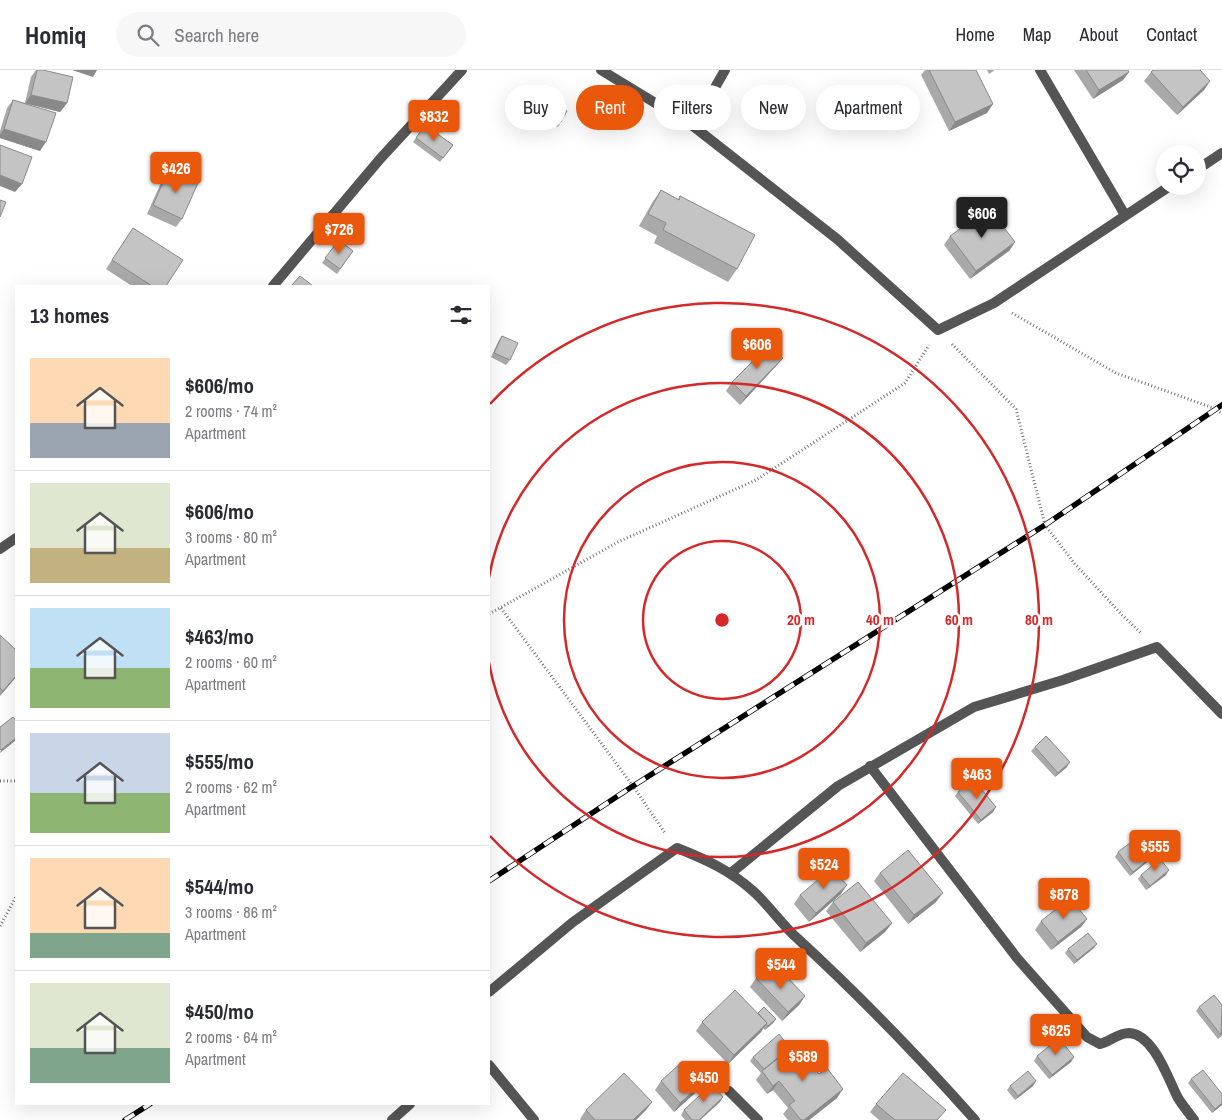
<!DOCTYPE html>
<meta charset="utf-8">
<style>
:root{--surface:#fff;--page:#f7f7f7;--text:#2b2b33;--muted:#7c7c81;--line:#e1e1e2;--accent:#ea580c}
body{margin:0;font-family:"Archivo Narrow",sans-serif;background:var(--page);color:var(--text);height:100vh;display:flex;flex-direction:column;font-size:19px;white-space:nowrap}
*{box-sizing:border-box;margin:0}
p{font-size:16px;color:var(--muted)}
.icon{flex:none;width:28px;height:28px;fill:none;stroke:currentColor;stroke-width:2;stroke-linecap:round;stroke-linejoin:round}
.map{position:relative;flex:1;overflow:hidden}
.sheet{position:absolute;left:15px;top:215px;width:475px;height:820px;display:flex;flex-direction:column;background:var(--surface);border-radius:0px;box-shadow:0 5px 20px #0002}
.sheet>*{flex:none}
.top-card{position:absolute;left:505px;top:15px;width:475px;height:45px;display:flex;gap:10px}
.tools{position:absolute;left:1156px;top:75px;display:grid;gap:10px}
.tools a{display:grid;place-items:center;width:50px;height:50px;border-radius:50%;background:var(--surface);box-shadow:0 5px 20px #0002;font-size:25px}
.price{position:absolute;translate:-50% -42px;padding:0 11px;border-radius:5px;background:var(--accent);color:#fff;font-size:16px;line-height:32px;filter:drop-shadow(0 1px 2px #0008)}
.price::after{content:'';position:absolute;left:50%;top:30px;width:15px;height:11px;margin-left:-8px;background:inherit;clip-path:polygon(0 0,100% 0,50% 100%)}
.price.current{background:#222;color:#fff}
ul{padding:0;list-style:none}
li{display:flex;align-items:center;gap:15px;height:125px;padding:0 15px}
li+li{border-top:1px solid var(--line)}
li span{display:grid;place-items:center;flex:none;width:140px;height:100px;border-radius:0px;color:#555}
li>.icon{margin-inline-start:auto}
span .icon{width:60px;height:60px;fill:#fffc;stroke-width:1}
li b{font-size:21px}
h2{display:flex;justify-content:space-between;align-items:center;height:60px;padding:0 15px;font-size:21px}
.pill{padding:0 18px;border-radius:22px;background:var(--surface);box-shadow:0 5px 20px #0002;font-size:18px;line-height:45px}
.pill.current{background:var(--accent);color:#fff}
header{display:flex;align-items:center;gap:30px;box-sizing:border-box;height:70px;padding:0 25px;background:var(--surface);border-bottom:1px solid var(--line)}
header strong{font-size:24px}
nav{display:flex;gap:28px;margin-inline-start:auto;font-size:18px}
.search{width:350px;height:45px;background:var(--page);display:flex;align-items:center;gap:12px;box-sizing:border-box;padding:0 18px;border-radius:28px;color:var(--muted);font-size:19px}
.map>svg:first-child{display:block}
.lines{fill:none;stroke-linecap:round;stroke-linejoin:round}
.path{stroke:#777;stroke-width:3;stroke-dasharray:1 2.5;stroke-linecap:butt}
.street{stroke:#555;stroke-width:10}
.rail-casing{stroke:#000;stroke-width:5.5}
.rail{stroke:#fff;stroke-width:4;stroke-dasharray:11;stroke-linecap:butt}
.wall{fill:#a9a9a9}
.shaded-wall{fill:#898989}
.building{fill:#c4c4c4;stroke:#898989}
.ring{fill:none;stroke:#d62828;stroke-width:2.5}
.centre{fill:#d62828;stroke:#fff;stroke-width:2.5}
.ring-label{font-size:15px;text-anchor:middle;font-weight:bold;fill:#d62828;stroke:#fff;stroke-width:5;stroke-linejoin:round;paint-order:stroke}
</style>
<header>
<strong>Homiq</strong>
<div class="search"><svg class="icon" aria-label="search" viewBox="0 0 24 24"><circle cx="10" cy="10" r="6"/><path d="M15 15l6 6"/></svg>Search here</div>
<nav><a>Home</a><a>Map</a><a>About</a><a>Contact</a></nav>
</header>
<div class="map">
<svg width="1222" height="1050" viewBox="0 0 1222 1050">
<rect width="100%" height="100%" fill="#fff"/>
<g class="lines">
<g class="path">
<path d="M 1012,243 L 1116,303 L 1216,339 L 1222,344"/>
<path d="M 952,274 L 1016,339 L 1045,455 L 1075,494 L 1122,545 L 1142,564"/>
<path d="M 501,538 L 633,716 L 665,763"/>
<path d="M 489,544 L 618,472 L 756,410 L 905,313 L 929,275"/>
<path d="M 0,711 L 16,711"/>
<path d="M 0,856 L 16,827"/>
</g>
<g class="street">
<path d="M 601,0 L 693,56 L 837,169 L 938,260 L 994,233 L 1170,116"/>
<path d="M 1040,0 L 1125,145"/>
<path d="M 693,56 L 725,0"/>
<path d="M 1198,99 L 1222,83"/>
<path d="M 273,216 L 380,89 L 462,0"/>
<path d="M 0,479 L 16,468"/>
<path d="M 870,696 L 1017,888 L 1087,967 L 1100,974 C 1110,971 1119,963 1129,963 C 1154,964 1169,1011 1178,1028 C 1183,1036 1189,1043 1194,1050"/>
<path d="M 731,803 L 838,716 L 974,637 L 1063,610 L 1157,577 L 1222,644"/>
<path d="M 489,922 L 573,852 L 677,778 C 705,789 731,801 753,821 C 769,835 781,854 797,868 C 859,925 919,987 975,1050"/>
<path d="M 489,995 L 534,1050"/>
<path d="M 729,1021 L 758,1050"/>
<path d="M 392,1050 L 410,1034"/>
</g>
<g class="rail-casing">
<g id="rail">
<path d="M 489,811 L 633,716 L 1045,455 L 1222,335"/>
<path d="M 125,1050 L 150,1034"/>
</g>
</g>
<use href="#rail" class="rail"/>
</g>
<g class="wall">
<path d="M 36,0 L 43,0 L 67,33 L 60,42 L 27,34 L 40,81 L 0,68 L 0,61 L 7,38 L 13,30 L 25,33 L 31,7 Z"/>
<path d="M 925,0 L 976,0 L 987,43 L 949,61 L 921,5 Z"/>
<path d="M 987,0 L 995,0 L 989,4 Z"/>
<path d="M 1074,0 L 1128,0 L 1129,2 L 1123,10 L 1093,29 Z"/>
<path d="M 1151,2 L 1210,11 L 1204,20 L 1177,45 L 1144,11 Z"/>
<path d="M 528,20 L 561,52 L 558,57 L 519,36 Z"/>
<path d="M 425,55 L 453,75 L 440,92 L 413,72 Z"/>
<path d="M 169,99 L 182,149 L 176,157 L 147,144 L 163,108 Z"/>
<path d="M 661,120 L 678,129 L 680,126 L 737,199 L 728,212 L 654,173 L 657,166 L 639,156 L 652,133 Z"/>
<path d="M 133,158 L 166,216 L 132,216 L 106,199 Z"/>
<path d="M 950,166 L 1015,172 L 1009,181 L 970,209 L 944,175 Z"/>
<path d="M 339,170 L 353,181 L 337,204 L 322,193 Z"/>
<path d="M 502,266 L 510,290 L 506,295 L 491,287 L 499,270 Z"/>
<path d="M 783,288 L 776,296 L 740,335 L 726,321 L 732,312 Z"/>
<path d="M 0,565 L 16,607 L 0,626 Z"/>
<path d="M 1035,677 L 1067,697 L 1055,707 L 1031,681 Z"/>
<path d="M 958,722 L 996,737 L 993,742 L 978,754 L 955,726 Z"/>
<path d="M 1118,782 L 1154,785 L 1151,789 L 1130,806 L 1115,787 Z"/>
<path d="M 880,803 L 936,832 L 908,854 L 874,811 Z"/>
<path d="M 1141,805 L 1166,805 L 1146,820 L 1138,809 Z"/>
<path d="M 841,824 L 809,852 L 794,834 L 800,825 Z"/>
<path d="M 833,832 L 892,853 L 885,862 L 860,882 L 826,841 Z"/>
<path d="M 1087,849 L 1081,857 L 1051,880 L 1035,860 L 1041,851 Z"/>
<path d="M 1094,878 L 1074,894 L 1065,883 L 1068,879 Z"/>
<path d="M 756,908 L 781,912 L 805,926 L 799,935 L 782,951 L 750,917 Z"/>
<path d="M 1222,935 L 1222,966 L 1218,969 L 1196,941 L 1199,937 Z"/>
<path d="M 758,943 L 776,949 L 773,953 L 765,960 L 763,958 L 761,962 L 728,994 L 696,961 L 702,952 Z"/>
<path d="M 789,980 L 837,1028 L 809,1050 L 788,1050 L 783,1044 L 788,1038 L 773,1020 L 767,1024 L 756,1010 L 761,1003 L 750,991 L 753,987 Z"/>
<path d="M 1037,986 L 1074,987 L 1071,992 L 1049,1009 L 1034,991 Z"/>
<path d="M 690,1001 L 704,1015 L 674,1042 L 655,1020 L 661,1011 Z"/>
<path d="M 1191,1009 L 1222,1035 L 1212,1043 L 1188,1013 Z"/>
<path d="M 1036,1011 L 1033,1016 L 1015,1030 L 1007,1020 L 1010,1016 Z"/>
<path d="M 652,1032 L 646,1040 L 636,1050 L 581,1050 L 580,1049 L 586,1040 Z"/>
<path d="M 720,1032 L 700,1050 L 685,1050 L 681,1045 L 684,1040 Z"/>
<path d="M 876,1034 L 938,1050 L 879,1050 L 870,1042 Z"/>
</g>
<g class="shaded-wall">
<path d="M 72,0 L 97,0 L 93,7 Z"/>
<path d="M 1129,2 L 1123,10 L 1093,29 L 1099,20 Z"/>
<path d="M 1210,11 L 1204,20 L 1177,45 L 1183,37 Z"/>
<path d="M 31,25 L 67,33 L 60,42 L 25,33 Z"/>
<path d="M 993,34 L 987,43 L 949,61 L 955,52 Z"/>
<path d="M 4,59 L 46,72 L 40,81 L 0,68 L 0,65 Z"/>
<path d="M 0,105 L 22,114 L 15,122 L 0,116 Z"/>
<path d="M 1015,172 L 1009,181 L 970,209 L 976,201 Z"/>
<path d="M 783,288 L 776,296 L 740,335 L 746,326 Z"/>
<path d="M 16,606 L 16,607 L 0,626 L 3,621 Z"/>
<path d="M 16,668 L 16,670 L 0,683 L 1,680 Z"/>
<path d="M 1070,692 L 1067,697 L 1055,707 L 1058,703 Z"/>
<path d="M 996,737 L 993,742 L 978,754 L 981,750 Z"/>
<path d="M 1154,785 L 1151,789 L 1130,806 L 1133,802 Z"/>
<path d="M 1169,800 L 1166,805 L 1146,820 L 1150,816 Z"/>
<path d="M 847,815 L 841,824 L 809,852 L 816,843 Z"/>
<path d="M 943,823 L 936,832 L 908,854 L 914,845 Z"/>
<path d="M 1087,849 L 1081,857 L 1051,880 L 1058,872 Z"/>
<path d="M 892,853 L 885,862 L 860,882 L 866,873 Z"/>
<path d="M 1097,874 L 1094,878 L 1074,894 L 1077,890 Z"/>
<path d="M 805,926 L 799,935 L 782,951 L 788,942 Z"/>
<path d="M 776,949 L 773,953 L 765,960 L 768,956 Z"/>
<path d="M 767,953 L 761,962 L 728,994 L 734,985 Z"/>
<path d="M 1074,987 L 1071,992 L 1049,1009 L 1052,1005 Z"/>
<path d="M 710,1007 L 704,1015 L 674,1042 L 680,1033 Z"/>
<path d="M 779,1011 L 773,1020 L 767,1024 L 773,1016 Z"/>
<path d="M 1036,1011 L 1033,1016 L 1015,1030 L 1018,1026 Z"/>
<path d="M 843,1019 L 837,1028 L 809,1050 L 804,1050 Z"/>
<path d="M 723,1027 L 720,1032 L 700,1050 L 699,1050 Z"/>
<path d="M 652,1032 L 646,1040 L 636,1050 L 633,1050 Z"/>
<path d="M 1222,1033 L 1222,1035 L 1212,1043 L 1215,1039 Z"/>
</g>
<g class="building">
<path d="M 37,0 L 43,0 L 73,7 L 67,33 L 31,25 Z"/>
<path d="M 929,0 L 976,0 L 993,34 L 955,52 Z"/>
<path d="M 1086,0 L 1128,0 L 1129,2 L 1099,20 Z"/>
<path d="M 1153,0 L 1200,0 L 1210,11 L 1183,37 L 1151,2 Z"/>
<path d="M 528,20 L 567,41 L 561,52 L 522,32 Z"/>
<path d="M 13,30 L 56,43 L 46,72 L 4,59 Z"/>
<path d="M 425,55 L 453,75 L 443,88 L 416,68 Z"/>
<path d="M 0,75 L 32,87 L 22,114 L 0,105 Z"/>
<path d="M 169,99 L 198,113 L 182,149 L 153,135 Z"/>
<path d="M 661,120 L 679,130 L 680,126 L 755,165 L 737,199 L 663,160 L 666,153 L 648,144 Z"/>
<path d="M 0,130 L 6,132 L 0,147 Z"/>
<path d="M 989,138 L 1015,172 L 976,201 L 950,166 Z"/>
<path d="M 133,158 L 183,190 L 166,216 L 152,216 L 112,190 Z"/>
<path d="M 339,170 L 353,181 L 340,199 L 325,188 Z"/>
<path d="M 300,206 L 313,216 L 291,216 Z"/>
<path d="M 502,266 L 518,273 L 510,290 L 494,283 Z"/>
<path d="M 769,275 L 783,288 L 746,326 L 732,312 Z"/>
<path d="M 0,565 L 16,580 L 16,606 L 3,621 L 0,618 Z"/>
<path d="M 13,647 L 16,650 L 16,668 L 1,680 L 0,679 L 0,657 Z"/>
<path d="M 1046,666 L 1070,692 L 1058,703 L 1035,677 Z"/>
<path d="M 973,709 L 996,737 L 981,750 L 958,722 Z"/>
<path d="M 1139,766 L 1154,785 L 1133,802 L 1118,782 Z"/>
<path d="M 908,780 L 943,823 L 914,845 L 880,803 Z"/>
<path d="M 1160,789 L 1169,800 L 1150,816 L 1141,805 Z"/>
<path d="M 832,798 L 847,815 L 816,843 L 800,825 Z"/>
<path d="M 858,812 L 892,853 L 866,873 L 833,832 Z"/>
<path d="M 1070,828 L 1087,849 L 1058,872 L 1041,851 Z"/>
<path d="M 1088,863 L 1097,874 L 1077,890 L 1068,879 Z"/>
<path d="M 767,898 L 781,912 L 787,907 L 805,926 L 788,942 L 756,908 Z"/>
<path d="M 735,920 L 767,953 L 734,985 L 702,952 Z"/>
<path d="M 1214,925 L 1222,935 L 1221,965 L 1199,937 Z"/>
<path d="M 764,937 L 776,949 L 768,956 L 766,954 L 767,953 L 758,943 Z"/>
<path d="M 779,964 L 790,978 L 764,999 L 753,987 Z"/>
<path d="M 1059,968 L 1074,987 L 1052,1005 L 1037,986 Z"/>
<path d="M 795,975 L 819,1004 L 827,998 L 843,1019 L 804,1050 L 801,1050 L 789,1035 L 795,1031 L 779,1011 L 773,1016 L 762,1001 Z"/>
<path d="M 682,992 L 690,1001 L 699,994 L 710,1007 L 680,1033 L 661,1011 Z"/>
<path d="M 1203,1000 L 1222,1024 L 1222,1033 L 1215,1039 L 1191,1009 Z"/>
<path d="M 1028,1001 L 1036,1011 L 1018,1026 L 1010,1016 Z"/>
<path d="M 624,1003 L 652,1032 L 633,1050 L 595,1050 L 586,1040 Z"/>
<path d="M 903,1003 L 946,1040 L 937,1050 L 895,1050 L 876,1034 Z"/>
<path d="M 712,1014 L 723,1027 L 699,1050 L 692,1050 L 684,1040 Z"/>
</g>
<g class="ring">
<circle cx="722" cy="550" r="79"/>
<circle cx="722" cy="550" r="158"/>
<path d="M489 507A237 237 0 1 1 489 593"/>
<path d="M490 334A317 317 0 1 1 490 766"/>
</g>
<circle cx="722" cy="550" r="8" class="centre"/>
<g class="ring-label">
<text x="801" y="555">20 m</text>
<text x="880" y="555">40 m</text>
<text x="959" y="555">60 m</text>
<text x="1039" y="555">80 m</text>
</g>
</svg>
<div class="tools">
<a><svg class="icon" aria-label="locate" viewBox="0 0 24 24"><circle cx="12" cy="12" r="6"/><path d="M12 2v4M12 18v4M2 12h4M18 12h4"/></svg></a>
</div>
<b class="price" style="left:434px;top:72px">$832</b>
<b class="price" style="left:176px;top:124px">$426</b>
<b class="price current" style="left:982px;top:169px">$606</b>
<b class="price" style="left:339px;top:185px">$726</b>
<b class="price" style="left:757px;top:300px">$606</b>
<b class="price" style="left:977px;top:730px">$463</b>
<b class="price" style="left:1155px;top:802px">$555</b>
<b class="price" style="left:824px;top:820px">$524</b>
<b class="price" style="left:1064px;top:850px">$878</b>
<b class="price" style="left:781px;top:920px">$544</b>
<b class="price" style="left:1056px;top:986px">$625</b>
<b class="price" style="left:803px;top:1012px">$589</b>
<b class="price" style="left:704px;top:1033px">$450</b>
<div class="top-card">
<a class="pill">Buy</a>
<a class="pill current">Rent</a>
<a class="pill">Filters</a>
<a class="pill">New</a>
<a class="pill">Apartment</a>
</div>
<section class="sheet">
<h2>13 homes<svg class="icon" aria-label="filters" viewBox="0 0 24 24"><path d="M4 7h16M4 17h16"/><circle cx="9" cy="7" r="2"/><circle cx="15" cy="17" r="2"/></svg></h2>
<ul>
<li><span style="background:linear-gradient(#ffd9b3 65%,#9aa5b1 0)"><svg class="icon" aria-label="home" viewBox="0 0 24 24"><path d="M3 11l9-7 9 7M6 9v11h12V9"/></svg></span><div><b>$606/mo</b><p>2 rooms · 74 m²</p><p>Apartment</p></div></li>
<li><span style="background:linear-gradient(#dfe7d0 65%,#c2b280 0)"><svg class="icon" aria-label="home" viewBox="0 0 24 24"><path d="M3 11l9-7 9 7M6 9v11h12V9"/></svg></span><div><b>$606/mo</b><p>3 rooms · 80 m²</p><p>Apartment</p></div></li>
<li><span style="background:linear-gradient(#bfe0f5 60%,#8fb573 0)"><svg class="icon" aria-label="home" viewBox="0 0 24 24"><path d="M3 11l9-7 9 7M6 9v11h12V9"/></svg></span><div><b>$463/mo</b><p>2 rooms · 60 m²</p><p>Apartment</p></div></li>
<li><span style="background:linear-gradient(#c9d6e8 60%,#8fb573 0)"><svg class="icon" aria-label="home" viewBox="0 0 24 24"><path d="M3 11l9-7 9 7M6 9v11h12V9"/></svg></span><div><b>$555/mo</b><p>2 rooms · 62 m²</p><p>Apartment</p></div></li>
<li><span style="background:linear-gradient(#ffd9b3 75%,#7fa58c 0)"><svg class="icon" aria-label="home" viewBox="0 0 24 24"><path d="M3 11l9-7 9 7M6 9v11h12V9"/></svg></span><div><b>$544/mo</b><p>3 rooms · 86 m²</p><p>Apartment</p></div></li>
<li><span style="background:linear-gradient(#dfe7d0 65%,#7fa58c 0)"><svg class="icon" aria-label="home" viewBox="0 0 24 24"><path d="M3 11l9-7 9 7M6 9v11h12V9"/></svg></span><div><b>$450/mo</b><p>2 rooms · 64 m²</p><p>Apartment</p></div></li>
</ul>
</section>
</div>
